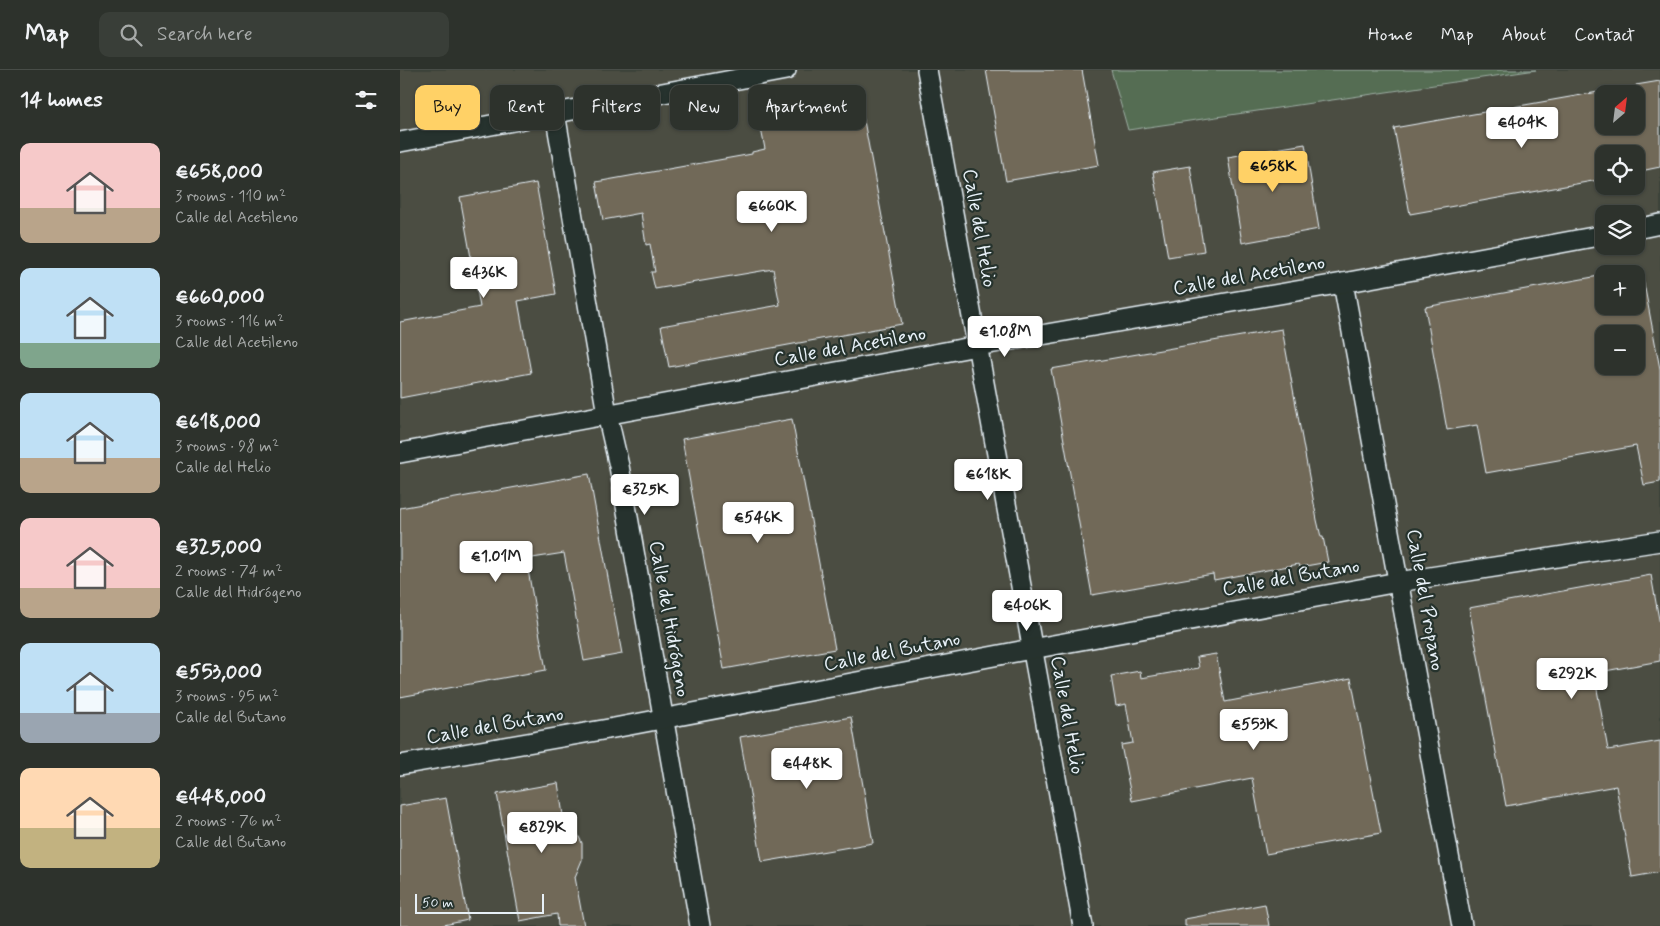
<!DOCTYPE html>
<meta charset="utf-8">
<style>
:root{--surface:#2d322c;--page:#393e38;--text:#f1f3f6;--muted:#a7aaa9;--line:#484d48;--accent:#ffd166}
body{margin:0;font-family:Mynerve,sans-serif;background:var(--page);color:var(--text);height:100vh;display:flex;flex-direction:column;font-size:19px;white-space:nowrap}
*{box-sizing:border-box;margin:0}
p{font-size:16px;color:var(--muted)}
.icon{flex:none;width:28px;height:28px;fill:none;stroke:currentColor;stroke-width:2;stroke-linecap:round;stroke-linejoin:round}
.map{position:relative;flex:1;overflow:hidden}
.side{display:flex;flex-direction:column;background:var(--surface);width:400px}
.side>*{flex:none}
.banner{position:absolute;left:15px;top:15px;width:475px;height:45px;display:flex;gap:10px}
.needle{width:32px;rotate:28deg}
.fabs{position:absolute;left:1195px;top:15px;display:grid;gap:10px}
.fabs a{display:grid;place-items:center;width:50px;height:50px;border-radius:10px;background:var(--surface);box-shadow:0 1px 4px #0004,0 0 0 1px var(--line);font-size:25px}
.scale{position:absolute;left:15px;bottom:12px;width:129px;box-sizing:border-box;padding-left:5px;border:2px solid #e8f1f8;border-top:0;font-size:14px;line-height:18px;white-space:nowrap;color:#e8f1f8;-webkit-text-stroke:4px #26332d;paint-order:stroke}
.price{position:absolute;translate:-50% -42px;padding:0 11px;border-radius:5px;background:#fff;color:#222;font-size:16px;line-height:32px;filter:drop-shadow(0 1px 2px #0008)}
.price::after{content:'';position:absolute;left:50%;top:30px;width:15px;height:11px;margin-left:-8px;background:inherit;clip-path:polygon(0 0,100% 0,50% 100%)}
.price.on{background:var(--accent);color:#111}
ul{padding:0;list-style:none}
li{display:flex;align-items:center;gap:15px;height:125px;padding:0 20px}
li span{display:grid;place-items:center;flex:none;width:140px;height:100px;border-radius:10px;color:#555}
li>.icon{margin-inline-start:auto}
span .icon{width:60px;height:60px;fill:#fffc;stroke-width:1}
li b{font-size:21px}
h2{display:flex;justify-content:space-between;align-items:center;height:60px;padding:0 20px;font-size:21px}
.tag{padding:0 18px;border-radius:10px;background:var(--surface);box-shadow:0 1px 4px #0004,0 0 0 1px var(--line);font-size:18px;line-height:45px}
.tag.on{background:var(--accent);color:#111}
header{display:flex;align-items:center;gap:30px;box-sizing:border-box;height:70px;padding:0 25px;background:var(--surface);border-bottom:1px solid var(--line)}
header strong{font-size:24px}
nav{display:flex;gap:28px;margin-inline-start:auto;font-size:18px}
.search{width:350px;height:45px;background:var(--page);display:flex;align-items:center;gap:12px;box-sizing:border-box;padding:0 18px;border-radius:10px;color:var(--muted);font-size:19px}
main{display:flex;flex:1;min-height:0}
.map>svg:first-child{display:block}
.built{fill:#4c4e43;fill-rule:evenodd}
.green{fill:#556d52;stroke:#9eafa5}
.building{fill:#716959;stroke:#e8f1f8;fill-rule:evenodd}
.lines{fill:none;stroke-linecap:round;stroke-linejoin:round}
.street-casing{stroke:#e8f1f8;stroke-width:22}
.street{stroke:#26332d;stroke-width:19}
.labels{text-anchor:middle;dominant-baseline:central;stroke-width:4.5;stroke-linejoin:round;paint-order:stroke}
.street-label{font-size:20px;fill:#e8f1f8;stroke:#26332d}
</style>
<header>
<strong>Map</strong>
<div class="search"><svg class="icon" aria-label="search" viewBox="0 0 24 24"><circle cx="10" cy="10" r="6"/><path d="M15 15l6 6"/></svg>Search here</div>
<nav><a>Home</a><a>Map</a><a>About</a><a>Contact</a></nav>
</header>
<main>
<section class="side">
<h2>14 homes<svg class="icon" aria-label="filters" viewBox="0 0 24 24"><path d="M4 7h16M4 17h16"/><circle cx="9" cy="7" r="2"/><circle cx="15" cy="17" r="2"/></svg></h2>
<ul>
<li><span style="background:linear-gradient(#f6c9c9 65%,#b9a48a 0)"><svg class="icon" aria-label="home" viewBox="0 0 24 24"><path d="M3 11l9-7 9 7M6 9v11h12V9"/></svg></span><div><b>€658,000</b><p>3 rooms · 110 m²</p><p>Calle del Acetileno</p></div></li>
<li><span style="background:linear-gradient(#bfe0f5 75%,#7fa58c 0)"><svg class="icon" aria-label="home" viewBox="0 0 24 24"><path d="M3 11l9-7 9 7M6 9v11h12V9"/></svg></span><div><b>€660,000</b><p>3 rooms · 116 m²</p><p>Calle del Acetileno</p></div></li>
<li><span style="background:linear-gradient(#bfe0f5 65%,#b9a48a 0)"><svg class="icon" aria-label="home" viewBox="0 0 24 24"><path d="M3 11l9-7 9 7M6 9v11h12V9"/></svg></span><div><b>€618,000</b><p>3 rooms · 98 m²</p><p>Calle del Helio</p></div></li>
<li><span style="background:linear-gradient(#f6c9c9 70%,#b9a48a 0)"><svg class="icon" aria-label="home" viewBox="0 0 24 24"><path d="M3 11l9-7 9 7M6 9v11h12V9"/></svg></span><div><b>€325,000</b><p>2 rooms · 74 m²</p><p>Calle del Hidrógeno</p></div></li>
<li><span style="background:linear-gradient(#bfe0f5 70%,#9aa5b1 0)"><svg class="icon" aria-label="home" viewBox="0 0 24 24"><path d="M3 11l9-7 9 7M6 9v11h12V9"/></svg></span><div><b>€553,000</b><p>3 rooms · 95 m²</p><p>Calle del Butano</p></div></li>
<li><span style="background:linear-gradient(#ffd9b3 60%,#c2b280 0)"><svg class="icon" aria-label="home" viewBox="0 0 24 24"><path d="M3 11l9-7 9 7M6 9v11h12V9"/></svg></span><div><b>€448,000</b><p>2 rooms · 76 m²</p><p>Calle del Butano</p></div></li>
</ul>
</section>
<div class="map">
<svg width="1260" height="856" viewBox="0 0 1260 856">
<rect width="100%" height="100%" fill="#3c433a"/>
<filter id="ink" filterUnits="userSpaceOnUse"><feTurbulence type="fractalNoise" baseFrequency=".02" numOctaves="2"/><feDisplacementMap in="SourceGraphic" scale="10" xChannelSelector="R" yChannelSelector="G"/><feConvolveMatrix kernelMatrix="1 2 1 2 8 2 1 2 1" color-interpolation-filters="sRGB"/></filter>
<g filter="url(#ink)">
<path class="built" d="M 0,0 L 711,0 L 728,60 L 1136,0 L 1260,0 L 1260,856 L 0,856 ZM 1204,24 L 1236,24 L 1236,56 L 1204,56 ZM 1204,84 L 1236,84 L 1236,116 L 1204,116 ZM 1204,144 L 1236,144 L 1236,176 L 1204,176 ZM 1204,204 L 1236,204 L 1236,236 L 1204,236 ZM 1204,264 L 1236,264 L 1236,296 L 1204,296 Z"/>
<path class="green" d="M 711,0 L 1136,0 L 728,60 Z"/>
<g class="building">
<path d="M 586,0 L 682,0 L 699,95 L 606,111 Z"/>
<path d="M 1260,11 L 1260,97 L 1236,102 L 1236,84 L 1204,84 L 1204,104 L 1197,105 L 1198,110 L 1010,144 L 994,58 L 1204,21 L 1204,56 L 1236,56 L 1236,15 Z"/>
<path d="M 459,24 L 502,254 L 269,297 L 261,256 L 380,235 L 373,199 L 255,219 L 251,202 L 255,202 L 250,174 L 246,175 L 241,143 L 203,150 L 196,112 L 352,84 L 352,82 L 365,79 L 358,43 Z"/>
<path d="M 905,74 L 919,159 L 842,173 L 828,87 Z"/>
<path d="M 790,96 L 804,181 L 768,187 L 753,102 Z"/>
<path d="M 136,113 L 156,224 L 118,231 L 131,303 L 0,328 L 0,252 L 80,237 L 60,127 Z"/>
<path d="M 1199,206 L 1204,236 L 1236,236 L 1236,209 L 1243,208 L 1260,299 L 1260,412 L 1244,415 L 1236,376 L 1086,403 L 1077,355 L 1047,360 L 1025,237 ZM 1204,264 L 1236,264 L 1236,296 L 1204,296 Z"/>
<path d="M 882,259 L 917,450 L 921,467 L 923,467 L 928,492 L 900,497 L 899,494 L 814,510 L 813,504 L 692,525 L 651,299 Z"/>
<path d="M 392,349 L 435,579 L 324,599 L 282,369 Z"/>
<path d="M 189,404 L 222,584 L 184,591 L 164,483 L 126,489 L 146,600 L 0,627 L 0,438 Z"/>
<path d="M 1251,505 L 1260,555 L 1260,591 L 1194,603 L 1208,680 L 1260,671 L 1260,802 L 1232,807 L 1216,716 L 1106,736 L 1069,538 Z"/>
<path d="M 816,584 L 825,632 L 951,608 L 981,763 L 866,784 L 852,708 L 732,731 L 721,675 L 733,673 L 726,634 L 716,636 L 711,606 L 740,601 L 741,608 L 799,598 L 797,587 Z"/>
<path d="M 451,647 L 473,773 L 362,792 L 340,667 Z"/>
<path d="M 158,713 L 163,745 L 173,755 L 182,773 L 182,790 L 175,807 L 184,856 L 158,856 L 157,844 L 120,851 L 97,724 Z"/>
<path d="M 46,728 L 68,850 L 39,856 L 0,856 L 0,736 Z"/>
<path d="M 865,834 L 869,856 L 785,856 L 785,849 Z"/>
</g>
<g class="lines">
<g class="street-casing">
<g id="street">
<path d="M 527,0 L 683,856"/>
<path d="M 155,43 L 207,344 L 219,396 L 300,856"/>
<path d="M 0,72 L 386,0"/>
<path d="M 1236,159 L 1260,154"/>
<path d="M 943,213 L 1062,856"/>
<path d="M 0,383 L 577,276 L 943,213 L 1204,165"/>
<path d="M 0,695 L 214,658 L 610,583 L 998,512 L 1260,471"/>
</g>
</g>
<use href="#street" class="street"/>
</g>
</g>
<g class="labels">
<g class="street-label">
<text transform="translate(579 158) rotate(80)">Calle del Helio</text>
<text transform="translate(849 206) rotate(-10)">Calle del Acetileno</text>
<text transform="translate(450 277) rotate(-10)">Calle del Acetileno</text>
<text transform="translate(891 508) rotate(-10)">Calle del Butano</text>
<text transform="translate(1025 530) rotate(80)">Calle del Propano</text>
<text transform="translate(269 549) rotate(80)">Calle del Hidrógeno</text>
<text transform="translate(492 582) rotate(-11)">Calle del Butano</text>
<text transform="translate(667 645) rotate(80)">Calle del Helio</text>
<text transform="translate(95 656) rotate(-10)">Calle del Butano</text>
</g>
</g>
</svg>
<div class="fabs">
<a><svg class="needle" viewBox="-14 -14 28 28"><path d="M0-13l5 13h-10z" fill="#e53935"/><path d="M0 13l5-13h-10z" fill="#a7aaa9"/></svg></a>
<a><svg class="icon" aria-label="locate" viewBox="0 0 24 24"><circle cx="12" cy="12" r="6"/><path d="M12 2v4M12 18v4M2 12h4M18 12h4"/></svg></a>
<a><svg class="icon" aria-label="layers" viewBox="0 0 24 24"><path d="M12 4l9 5-9 5-9-5zM3 14l9 5 9-5"/></svg></a>
<a>+</a>
<a>−</a>
</div>
<div class="scale">50 m</div>
<b class="price" style="left:1122px;top:79px">€404K</b>
<b class="price on" style="left:873px;top:123px">€658K</b>
<b class="price" style="left:372px;top:163px">€660K</b>
<b class="price" style="left:84px;top:229px">€436K</b>
<b class="price" style="left:605px;top:288px">€1.08M</b>
<b class="price" style="left:588px;top:431px">€618K</b>
<b class="price" style="left:245px;top:446px">€325K</b>
<b class="price" style="left:358px;top:474px">€546K</b>
<b class="price" style="left:96px;top:513px">€1.01M</b>
<b class="price" style="left:627px;top:562px">€406K</b>
<b class="price" style="left:1172px;top:630px">€292K</b>
<b class="price" style="left:854px;top:681px">€553K</b>
<b class="price" style="left:407px;top:720px">€448K</b>
<b class="price" style="left:142px;top:784px">€829K</b>
<div class="banner">
<a class="tag on">Buy</a>
<a class="tag">Rent</a>
<a class="tag">Filters</a>
<a class="tag">New</a>
<a class="tag">Apartment</a>
</div>
</div>
</main>
